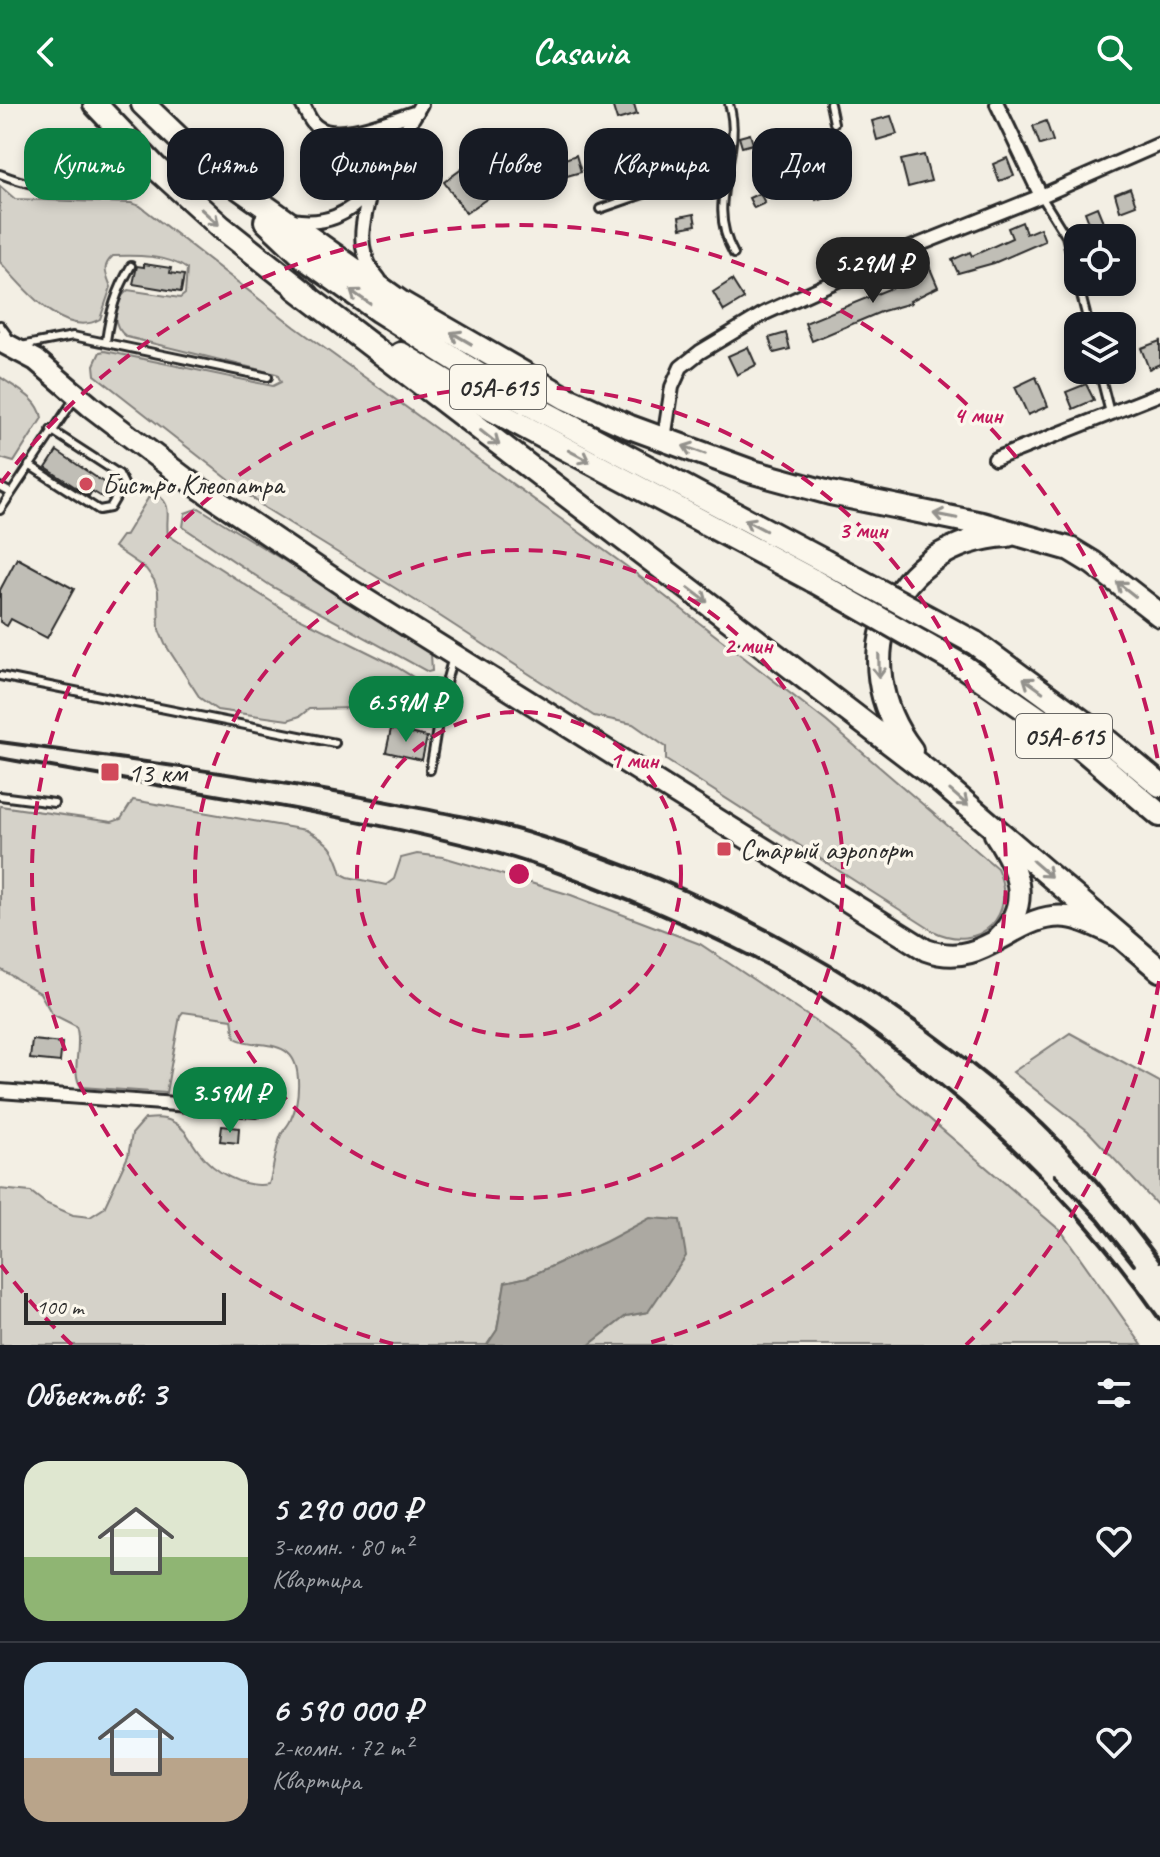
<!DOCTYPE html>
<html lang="ru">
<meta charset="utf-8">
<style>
:root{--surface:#171b24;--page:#242831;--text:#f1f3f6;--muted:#9ea1a6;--line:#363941;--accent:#0b8043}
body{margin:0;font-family:Caveat,sans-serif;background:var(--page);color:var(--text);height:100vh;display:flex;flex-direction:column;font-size:30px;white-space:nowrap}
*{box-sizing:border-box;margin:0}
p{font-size:26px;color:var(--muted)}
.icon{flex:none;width:44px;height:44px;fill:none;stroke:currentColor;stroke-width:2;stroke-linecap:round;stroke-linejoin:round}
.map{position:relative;height:1241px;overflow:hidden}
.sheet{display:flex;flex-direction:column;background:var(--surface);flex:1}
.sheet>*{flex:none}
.hud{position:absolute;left:24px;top:24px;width:1112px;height:72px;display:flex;gap:16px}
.fabs{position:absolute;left:1064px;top:120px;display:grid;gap:16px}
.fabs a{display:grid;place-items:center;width:72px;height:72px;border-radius:16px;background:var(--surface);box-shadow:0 4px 12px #0003;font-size:40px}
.scale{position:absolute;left:24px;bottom:20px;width:202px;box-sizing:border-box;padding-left:8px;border:4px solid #2b2b2b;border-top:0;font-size:22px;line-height:28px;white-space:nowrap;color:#2b2b2b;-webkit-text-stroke:6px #fbf7ec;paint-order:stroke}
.price{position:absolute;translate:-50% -68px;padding:0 18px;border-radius:28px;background:var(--accent);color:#fff;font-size:26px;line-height:52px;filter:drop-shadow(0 2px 4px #0008)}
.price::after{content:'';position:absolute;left:50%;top:48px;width:24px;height:18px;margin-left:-12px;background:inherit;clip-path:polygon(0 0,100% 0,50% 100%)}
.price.on{background:#222;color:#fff}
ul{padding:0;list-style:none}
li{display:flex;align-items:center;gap:24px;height:200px;padding:0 24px}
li+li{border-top:2px solid var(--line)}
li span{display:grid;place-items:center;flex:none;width:224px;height:160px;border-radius:24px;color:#555}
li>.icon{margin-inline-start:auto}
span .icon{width:96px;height:96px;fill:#fffc;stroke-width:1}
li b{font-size:34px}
h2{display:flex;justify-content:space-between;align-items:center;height:96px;padding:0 24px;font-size:34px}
.chip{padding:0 28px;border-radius:24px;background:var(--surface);box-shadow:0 4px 12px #0003;font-size:28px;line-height:72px}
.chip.on{background:var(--accent);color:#fff}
header{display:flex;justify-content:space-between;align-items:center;height:104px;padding:0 24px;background:var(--accent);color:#fff;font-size:36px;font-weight:700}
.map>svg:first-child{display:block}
.green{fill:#d5d2c9;stroke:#807e7a;stroke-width:2}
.water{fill:#aca9a2;stroke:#787772;stroke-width:2}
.building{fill:#c0beb6;stroke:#2b2b2b;stroke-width:2}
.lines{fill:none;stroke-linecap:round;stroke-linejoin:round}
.service-casing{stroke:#2b2b2b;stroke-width:12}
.minor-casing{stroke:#2b2b2b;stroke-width:18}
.primary-casing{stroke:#2b2b2b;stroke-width:26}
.trunk-casing{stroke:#2b2b2b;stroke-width:28}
.service{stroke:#fbf7ec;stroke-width:6}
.minor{stroke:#fbf7ec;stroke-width:12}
.primary{stroke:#fbf7ec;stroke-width:20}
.trunk{stroke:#fbf7ec;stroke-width:22}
.rail{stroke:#2b2b2b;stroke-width:4}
.trunk-bridge-casing{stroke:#2b2b2b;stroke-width:28;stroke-linecap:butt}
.trunk-bridge{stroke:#fbf7ec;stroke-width:22}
.oneway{stroke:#93918c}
.ring{fill:none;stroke:#c2185b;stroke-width:4;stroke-dasharray:14 10}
.poi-dot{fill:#d1495b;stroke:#fbf7ec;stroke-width:3}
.labels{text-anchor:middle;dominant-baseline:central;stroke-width:7;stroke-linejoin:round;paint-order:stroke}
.shield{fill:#fbf7ec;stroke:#696865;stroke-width:2}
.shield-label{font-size:26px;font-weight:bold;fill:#2b2b2b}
.poi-label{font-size:28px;fill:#2b2b2b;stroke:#fbf7ec;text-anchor:start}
.centre{fill:#c2185b;stroke:#fbf7ec;stroke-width:4}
.ring-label{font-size:24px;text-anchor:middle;font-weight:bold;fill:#c2185b;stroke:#fbf7ec;stroke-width:7;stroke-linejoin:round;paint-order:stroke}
</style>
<header><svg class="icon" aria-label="back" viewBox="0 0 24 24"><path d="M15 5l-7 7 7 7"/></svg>Casavia<svg class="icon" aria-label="search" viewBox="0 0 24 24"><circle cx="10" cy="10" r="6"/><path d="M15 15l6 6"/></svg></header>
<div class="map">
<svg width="1160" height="1241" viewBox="0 0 1160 1241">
<rect width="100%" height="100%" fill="#f3efe4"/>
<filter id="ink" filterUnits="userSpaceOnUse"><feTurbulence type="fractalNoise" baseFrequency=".0125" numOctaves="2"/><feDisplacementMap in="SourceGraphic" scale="16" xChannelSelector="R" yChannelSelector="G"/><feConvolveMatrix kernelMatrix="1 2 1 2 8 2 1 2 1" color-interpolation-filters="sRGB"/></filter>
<g filter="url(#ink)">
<g class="green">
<path d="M 0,82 L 15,95 L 131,99 L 140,102 L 295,223 L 626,462 L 827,618 L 997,764 C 1019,811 980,850 933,827 L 666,656 L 666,643 L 633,620 L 594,612 L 429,505 L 265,404 L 95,271 L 94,261 L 100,248 L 105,247 L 273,282 L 281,278 L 277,270 L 127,233 C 110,221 112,199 128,186 L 180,194 L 185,190 L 187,165 C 168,151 136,151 113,152 C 101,163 106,169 111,183 L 100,215 C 63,236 22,182 0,158 Z"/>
<path d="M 0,273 C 15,284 39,294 42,314 L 14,358 L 0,354 Z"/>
<path d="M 157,390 C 174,403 165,412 168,431 L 289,509 L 390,559 L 426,581 L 429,593 L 422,613 L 411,615 L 354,604 L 309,605 L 300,612 L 288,616 L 217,606 L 200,594 L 165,540 L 159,526 L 158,487 L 154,476 L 146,465 L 114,443 L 122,432 L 125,432 L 150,391 Z"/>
<path d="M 199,404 L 427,545 L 431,550 L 432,567 L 428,568 L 271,482 L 183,423 L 185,409 Z"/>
<path d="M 133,696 L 306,726 C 329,738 335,744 342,770 L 348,773 L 386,781 L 394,775 L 401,754 L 417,750 L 443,753 L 571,791 L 700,840 L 817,918 L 860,950 L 897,987 L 1062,1128 L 1142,1241 L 589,1241 L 626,1212 L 648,1208 L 605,1138 L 528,1173 L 505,1178 L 497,1226 L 487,1241 L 0,1241 L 0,1085 L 31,1088 L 45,1099 L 73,1111 L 90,1113 L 104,1104 L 128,1052 L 132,1030 L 145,1015 C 156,1014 166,1013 175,1019 C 186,1025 191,1038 199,1048 C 214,1068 243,1085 269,1080 C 274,1064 275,1046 281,1031 C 284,1025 289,1021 291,1015 C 299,999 303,962 288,949 C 274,937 251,943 235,934 L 232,915 L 183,908 L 180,912 L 166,989 L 81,983 C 70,967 83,941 76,922 L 52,910 L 40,889 L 0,865 L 0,702 L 112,718 L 121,715 Z"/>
<path d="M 1070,929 L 1160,978 L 1160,1104 L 1088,1027 L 1013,968 Z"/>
</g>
<path class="water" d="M 650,1114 L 680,1116 L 686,1152 L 648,1208 L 626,1212 L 589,1241 L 487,1241 L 497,1226 L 505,1178 L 528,1173 L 605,1138 Z"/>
<g class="building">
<path d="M 612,0 L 634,0 L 637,10 L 617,16 Z"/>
<path d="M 891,12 L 897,30 L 877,36 L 872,17 Z"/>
<path d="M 1046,17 L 1053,37 L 1040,41 L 1033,22 Z"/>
<path d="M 750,30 L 753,40 L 742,43 L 739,33 Z"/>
<path d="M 576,51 L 581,68 L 567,72 L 562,56 Z"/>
<path d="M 924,51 L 931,77 L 908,83 L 901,56 Z"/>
<path d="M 1007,54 L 1014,72 L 999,77 L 993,60 Z"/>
<path d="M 466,62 L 488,94 L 466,109 L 444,78 Z"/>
<path d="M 827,79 L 831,91 L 816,96 L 813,83 Z"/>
<path d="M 1130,84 L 1136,101 L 1120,107 L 1115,90 Z"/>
<path d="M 760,89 L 765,99 L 754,104 L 749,94 Z"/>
<path d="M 1097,103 L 1108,130 L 1100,134 L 1095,134 L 1085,108 Z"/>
<path d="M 694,110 L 696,121 L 681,124 L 679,113 Z"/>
<path d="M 1022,118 L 1026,130 L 1040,124 L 1045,137 L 994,159 L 958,169 L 952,156 L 970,148 L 972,152 L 1012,134 L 1008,124 Z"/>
<path d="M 144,160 L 171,164 L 170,169 L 184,171 L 181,188 L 133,180 L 137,162 L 144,163 Z"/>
<path d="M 929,162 L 938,183 L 910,197 L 911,199 L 883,207 L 812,237 L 805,219 L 916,174 L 914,170 Z"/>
<path d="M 732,176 L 744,195 L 724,207 L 713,188 Z"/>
<path d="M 786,229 L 790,245 L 774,249 L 769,234 Z"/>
<path d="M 1160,237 L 1160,260 L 1149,265 L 1141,244 Z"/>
<path d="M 748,243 L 756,261 L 737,271 L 728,252 Z"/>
<path d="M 1036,273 L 1048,302 L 1028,311 L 1015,283 Z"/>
<path d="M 1086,280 L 1094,296 L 1073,305 L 1066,288 Z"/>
<path d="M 57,347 L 109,382 L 102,393 L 92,387 L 89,392 L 46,364 Z"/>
<path d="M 17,454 L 74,485 L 47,534 L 11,515 L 7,522 L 0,518 L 0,486 Z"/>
<path d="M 391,625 L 427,633 L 422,656 L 386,648 Z"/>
<path d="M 32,936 L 62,939 L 60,958 L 30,955 Z"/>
<path d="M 222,1022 L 239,1024 L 238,1039 L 220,1037 Z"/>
</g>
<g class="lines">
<g class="service-casing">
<g id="service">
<path d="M 729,0 C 745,51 703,95 734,150"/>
<path d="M 830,0 L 834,19"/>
<path d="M 0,70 C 62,94 90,87 151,65"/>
<path d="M 1041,92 L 1066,132 L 1089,222"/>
<path d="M 600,105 L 727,61"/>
<path d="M 0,221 L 8,232"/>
<path d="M 106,237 C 110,208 116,188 131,162"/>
<path d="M 21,242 L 73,232 L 268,273"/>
<path d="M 1099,266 L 1110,309"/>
<path d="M 29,361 L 99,406 L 110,404 L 124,380 L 119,370 L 51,326"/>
<path d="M 0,383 L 11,389"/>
<path d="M 0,406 L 75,294"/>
<path d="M 0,572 L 335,639"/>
<path d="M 430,666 C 437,628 441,590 453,554"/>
<path d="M 0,692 L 54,699"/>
</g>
</g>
<g class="minor-casing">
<g id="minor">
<path d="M 302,0 C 306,7 310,18 316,22 C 337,40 392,15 417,8"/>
<path d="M 997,0 L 1041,92"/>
<path d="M 371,86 L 421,0"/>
<path d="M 291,116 C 327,122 347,111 371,86 C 362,119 354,147 379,175"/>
<path d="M 664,335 L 672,283 L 681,263 L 700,248 L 765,209 L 893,151 L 1041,92 L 1160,40"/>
<path d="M 995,355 L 1160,290"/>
<path d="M 0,987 L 256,1006"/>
</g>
</g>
<g class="primary-casing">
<g id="primary">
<path d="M 0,237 L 36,256 L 90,302 L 186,375 L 347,484 L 926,846 C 986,868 1013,807 1068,813 C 1084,815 1100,824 1115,831"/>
<path d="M 995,730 C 1018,765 1033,800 998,834"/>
</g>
</g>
<g class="trunk-casing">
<g id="trunk">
<path d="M 95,0 L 156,64 L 221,123 L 307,191"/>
<path d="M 143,0 L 214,68"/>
<path d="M 204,59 L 400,198 L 566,294 L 630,323 L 753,368 L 830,389 L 982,420 L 1070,445 L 1093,459 L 1160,511"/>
<path d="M 266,117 L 306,155 L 379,207 L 506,288 L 824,457"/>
<path d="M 296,184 L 936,674 L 1160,866"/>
<path d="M 401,250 L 493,306 L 814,477"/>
<path d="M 975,539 L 1094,626 L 1160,681"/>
<path d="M 961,561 L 1079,642 L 1160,711"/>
<path d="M 911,646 C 841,555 892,438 1008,431"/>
</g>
</g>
<use href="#service" class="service"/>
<use href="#minor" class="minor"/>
<use href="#primary" class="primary"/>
<use href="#trunk" class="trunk"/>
<g class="rail">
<path d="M 0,638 C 127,655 253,672 378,696 C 432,707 487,715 539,732 C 719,787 884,880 1025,1004 C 1076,1049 1119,1103 1160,1157"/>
<path d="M 0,654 C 160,683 323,705 481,745 C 537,759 591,781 644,803 C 701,828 759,853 812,887 C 947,975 1068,1084 1160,1216"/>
<path d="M 1055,1071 L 1099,1117 L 1134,1161"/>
</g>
<g class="trunk-bridge-casing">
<g id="trunk-bridge">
<path d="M 824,457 L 975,539"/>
<path d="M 814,477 L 961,561"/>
</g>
</g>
<use href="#trunk-bridge" class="trunk-bridge"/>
</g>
<defs><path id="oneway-shaft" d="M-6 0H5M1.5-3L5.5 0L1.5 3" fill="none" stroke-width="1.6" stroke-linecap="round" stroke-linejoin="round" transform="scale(2)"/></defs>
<g class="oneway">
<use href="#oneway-shaft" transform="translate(210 113) rotate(42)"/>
<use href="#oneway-shaft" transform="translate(360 193) rotate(-145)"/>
<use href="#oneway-shaft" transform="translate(461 234) rotate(-150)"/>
<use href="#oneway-shaft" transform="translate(490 334) rotate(38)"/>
<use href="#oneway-shaft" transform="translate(694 346) rotate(-160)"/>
<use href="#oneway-shaft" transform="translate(579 352) rotate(28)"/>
<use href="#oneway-shaft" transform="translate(945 412) rotate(-169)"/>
<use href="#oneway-shaft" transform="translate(755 421) rotate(-152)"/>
<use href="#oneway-shaft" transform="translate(1126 485) rotate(-142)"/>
<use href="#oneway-shaft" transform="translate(698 491) rotate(37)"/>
<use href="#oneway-shaft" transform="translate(879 562) rotate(89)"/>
<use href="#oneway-shaft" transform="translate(1033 581) rotate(-144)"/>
<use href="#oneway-shaft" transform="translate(959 694) rotate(41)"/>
<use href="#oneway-shaft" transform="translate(1042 765) rotate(41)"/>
</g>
</g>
<g class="ring">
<circle cx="519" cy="770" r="162"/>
<circle cx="519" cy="770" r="324"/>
<path d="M393 1240A487 487 0 1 1 645 1240"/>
<path d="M1159 877A649 649 0 0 1 966 1241M72 1241A649 649 0 0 1 1 1161M1 379A649 649 0 0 1 1159 663"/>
</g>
<g class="poi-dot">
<circle cx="86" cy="380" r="8"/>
<rect x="100" y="658" width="20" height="20" rx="4"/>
<rect x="716" y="737" width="16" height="16" rx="4"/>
</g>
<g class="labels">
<g class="shield">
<rect x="450" y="261" width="96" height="44" rx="6"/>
<rect x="1016" y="610" width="96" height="44" rx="6"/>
</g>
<g class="shield-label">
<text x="498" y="283">05А-615</text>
<text x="1064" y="632">05А-615</text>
</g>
<g class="poi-label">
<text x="102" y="380">Бистро Клеопатра</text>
<text x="128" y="668">13 км</text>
<text x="740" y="745">Старый аэропорт</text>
</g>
</g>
<circle cx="519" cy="770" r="12" class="centre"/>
<g class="ring-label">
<text x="978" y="319">4 мин</text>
<text x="863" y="434">3 мин</text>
<text x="748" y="549">2 мин</text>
<text x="634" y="664">1 мин</text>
</g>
</svg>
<div class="fabs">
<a><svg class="icon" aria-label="locate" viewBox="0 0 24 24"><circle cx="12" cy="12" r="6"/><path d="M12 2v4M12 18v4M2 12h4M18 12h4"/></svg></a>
<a><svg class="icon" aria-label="layers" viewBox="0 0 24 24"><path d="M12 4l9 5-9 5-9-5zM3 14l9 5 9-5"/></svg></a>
</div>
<div class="scale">100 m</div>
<b class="price on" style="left:873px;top:201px">5.29M ₽</b>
<b class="price" style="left:406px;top:640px">6.59M ₽</b>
<b class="price" style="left:230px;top:1031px">3.59M ₽</b>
<div class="hud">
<a class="chip on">Купить</a>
<a class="chip">Снять</a>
<a class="chip">Фильтры</a>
<a class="chip">Новое</a>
<a class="chip">Квартира</a>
<a class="chip">Дом</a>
</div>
</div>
<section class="sheet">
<h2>Объектов: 3<svg class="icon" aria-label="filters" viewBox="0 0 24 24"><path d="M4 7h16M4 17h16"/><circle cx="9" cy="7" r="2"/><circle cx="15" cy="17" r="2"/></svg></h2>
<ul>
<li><span style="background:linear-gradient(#dfe7d0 60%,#8fb573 0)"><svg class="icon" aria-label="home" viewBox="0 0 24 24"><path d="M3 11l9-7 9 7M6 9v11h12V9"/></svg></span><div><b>5 290 000 ₽</b><p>3-комн. · 80 m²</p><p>Квартира</p></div><svg class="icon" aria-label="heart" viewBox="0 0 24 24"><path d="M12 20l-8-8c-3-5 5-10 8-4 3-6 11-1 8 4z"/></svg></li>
<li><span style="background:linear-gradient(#bfe0f5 60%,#b9a48a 0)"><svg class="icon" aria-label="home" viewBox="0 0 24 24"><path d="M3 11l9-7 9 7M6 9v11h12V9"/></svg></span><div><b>6 590 000 ₽</b><p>2-комн. · 72 m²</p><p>Квартира</p></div><svg class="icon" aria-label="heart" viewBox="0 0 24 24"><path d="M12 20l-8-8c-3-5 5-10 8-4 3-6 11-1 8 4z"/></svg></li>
</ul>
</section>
